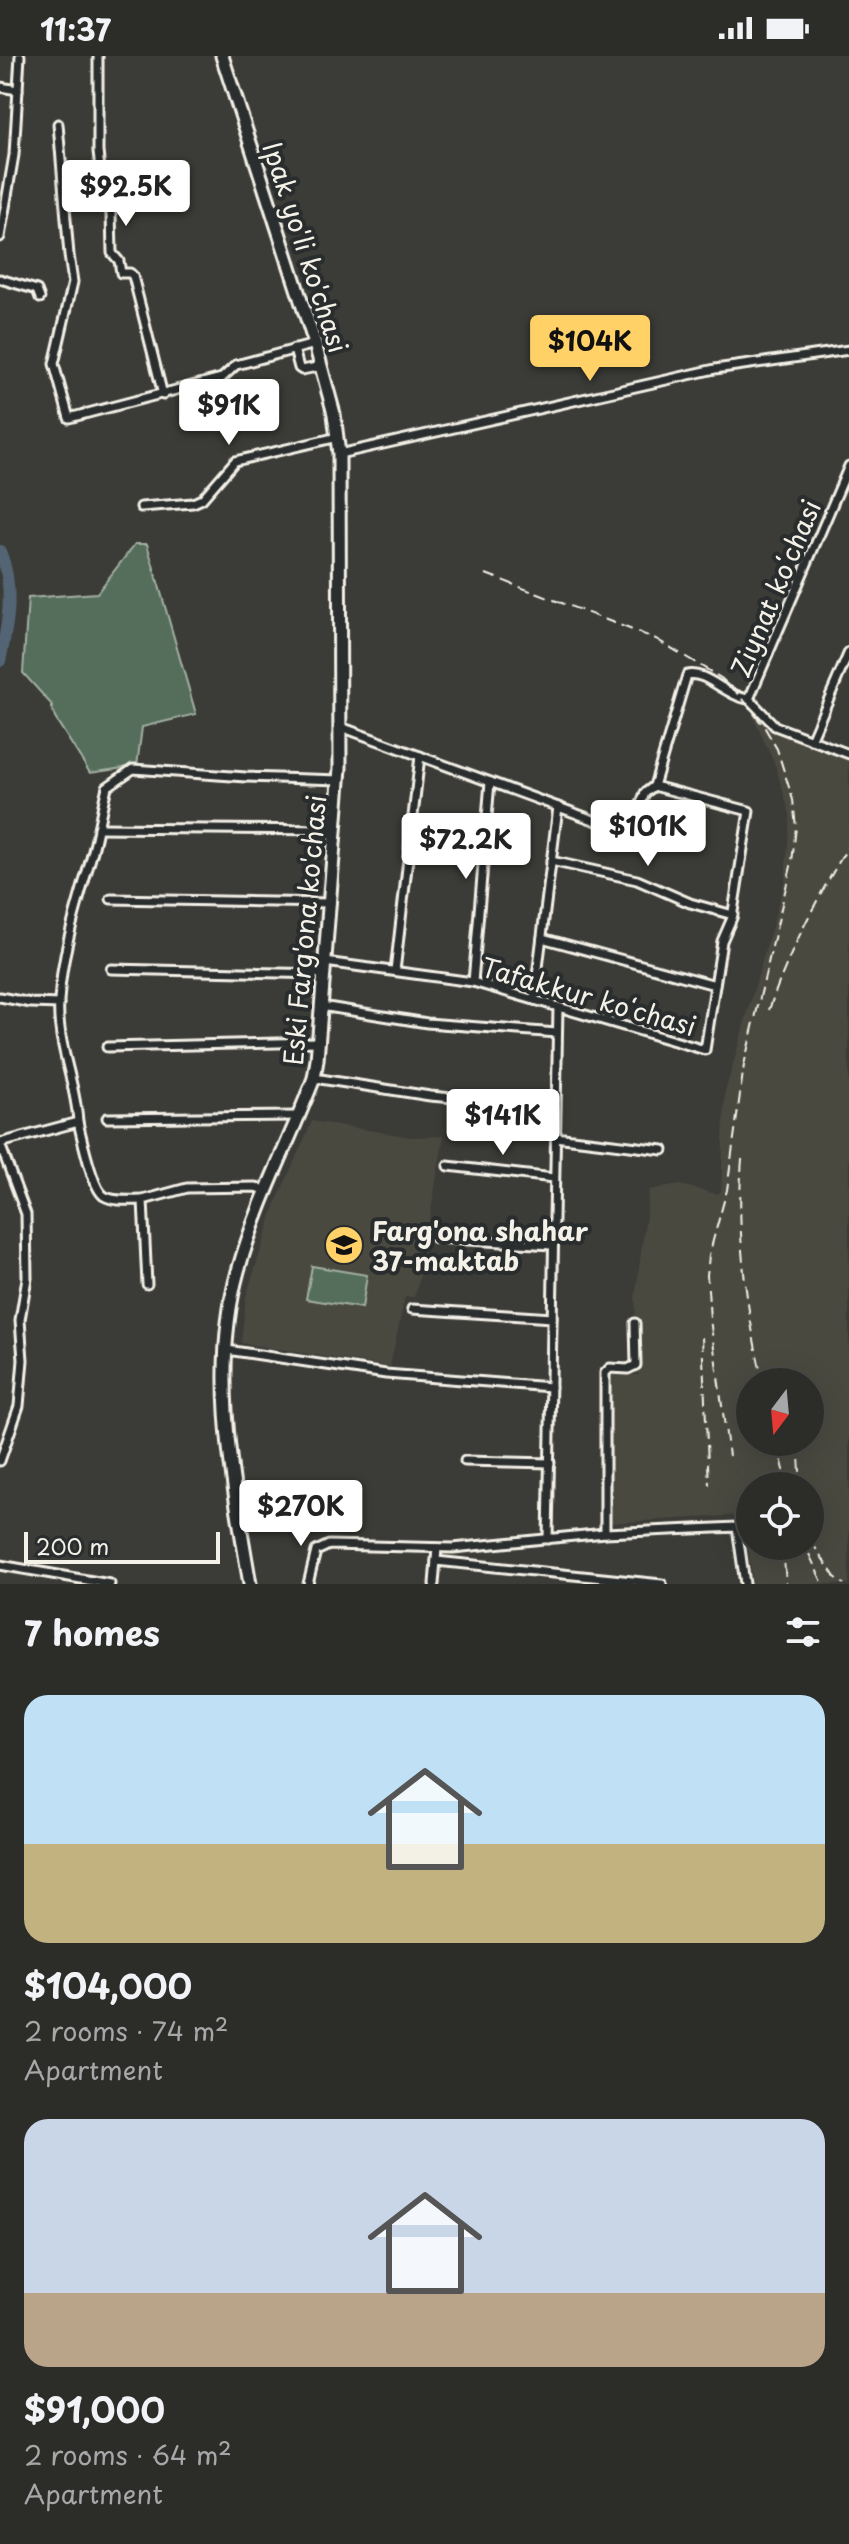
<!DOCTYPE html>
<meta charset="utf-8">
<style>
:root{--surface:#2c2c29;--page:#383835;--text:#f1f3f6;--muted:#a6a7a8;--line:#484846;--accent:#ffd166}
body{margin:0;font-family:"Playpen Sans",sans-serif;background:var(--page);color:var(--text);height:100vh;display:flex;flex-direction:column;font-size:30px;white-space:nowrap}
*{box-sizing:border-box;margin:0}
p{font-size:26px;color:var(--muted)}
.icon{flex:none;width:44px;height:44px;fill:none;stroke:currentColor;stroke-width:2;stroke-linecap:round;stroke-linejoin:round}
.map{position:relative;height:1528px;overflow:hidden}
.panel{display:flex;flex-direction:column;background:var(--surface);flex:1}
.panel>*{flex:none}
.needle{width:52px;rotate:196deg}
.controls{position:absolute;left:736px;top:1312px;display:grid;gap:16px}
.controls a{display:grid;place-items:center;width:88px;height:88px;border-radius:50%;background:var(--surface);box-shadow:0 8px 32px #0002,0 0 0 2px var(--line);font-size:40px}
.scale{position:absolute;left:24px;bottom:20px;width:196px;box-sizing:border-box;padding-left:8px;border:4px solid #f4f1e8;border-top:0;font-size:22px;line-height:28px;white-space:nowrap;color:#f4f1e8;-webkit-text-stroke:6px #2a2d2e;paint-order:stroke}
.price{position:absolute;translate:-50% -68px;padding:0 18px;border-radius:8px;background:#fff;color:#222;font-size:26px;line-height:52px;filter:drop-shadow(0 2px 4px #0008)}
.price::after{content:'';position:absolute;left:50%;top:48px;width:24px;height:18px;margin-left:-12px;background:inherit;clip-path:polygon(0 0,100% 0,50% 100%)}
.price.selected{background:var(--accent);color:#111}
ul{padding:0;list-style:none}
li{display:grid;align-content:center;gap:16px;height:424px;padding:0 24px}
li span{display:grid;place-items:center;height:248px;border-radius:24px;color:#555}
li>.icon{margin-inline-start:auto}
span .icon{width:144px;height:144px;fill:#fffc;stroke-width:1}
li b{font-size:34px}
h2{display:flex;justify-content:space-between;align-items:center;height:96px;padding:0 24px;font-size:34px}
.status{display:flex;justify-content:space-between;align-items:center;height:56px;padding:0 40px;background:var(--surface);direction:ltr}
.status svg{height:22px;fill:currentColor}
.map>svg:first-child{display:block}
.built{fill:#4a4841;fill-rule:evenodd}
.green{fill:#556e5b;stroke:#a4b0a2;stroke-width:2}
.lines{fill:none;stroke-linecap:round;stroke-linejoin:round}
.river{stroke:#526575;stroke-width:12}
.minor-casing{stroke:#f4f1e8;stroke-width:13}
.secondary-casing{stroke:#f4f1e8;stroke-width:17}
.minor{stroke:#2a2d2e;stroke-width:7}
.secondary{stroke:#2a2d2e;stroke-width:11}
.rail{stroke:#f4f1e8;stroke-width:2;stroke-dasharray:12 6;stroke-linecap:butt}
.labels{text-anchor:middle;dominant-baseline:central;stroke-width:8;stroke-linejoin:round;paint-order:stroke}
.street-label{font-size:26px;fill:#f4f1e8;stroke:#2a2d2e}
.poi-label{font-size:26px;font-weight:bold;fill:#f4f1e8;stroke:#2a2d2e;text-anchor:start}
</style>
<div class="status"><b>11:37</b><svg viewBox="0 0 49 12"><path d="M0 12V9h3v3zM5 12V6h3v6zM10 12V3h3v9zM15 12V0h3v12zM26 1h20v11H26zM47 4h2v5h-2z"/></svg></div>
<div class="map">
<svg width="849" height="1528" viewBox="0 0 849 1528">
<rect width="100%" height="100%" fill="#3b3b37"/>
<filter id="ink" filterUnits="userSpaceOnUse"><feTurbulence type="fractalNoise" baseFrequency=".0125" numOctaves="2"/><feDisplacementMap in="SourceGraphic" scale="16" xChannelSelector="R" yChannelSelector="G"/><feConvolveMatrix kernelMatrix="1 2 1 2 8 2 1 2 1" color-interpolation-filters="sRGB"/></filter>
<g filter="url(#ink)">
<g class="built">
<path d="M 752,659 L 849,695 L 849,1528 L 753,1528 L 744,1459 L 610,1467 L 609,1318 L 638,1319 L 635,1243 L 649,1134 L 680,1129 L 717,1138 L 721,1135 L 725,1036 L 785,824 L 790,759 L 775,709 ZM 750,1326 L 810,1326 L 810,1386 L 750,1386 ZM 750,1430 L 810,1430 L 810,1490 L 750,1490 Z"/>
<path d="M 312,1065 L 412,1081 L 444,1080 L 418,1230 L 414,1241 L 405,1241 L 390,1311 L 241,1287 L 246,1240 L 276,1147 Z"/>
</g>
<g class="green">
<path d="M 135,488 L 147,488 L 196,658 L 142,671 L 137,710 L 90,717 L 55,662 L 51,648 L 23,617 L 28,542 L 97,537 Z"/>
<path d="M 312,1210 L 367,1219 L 362,1252 L 306,1243 Z"/>
</g>
<g class="lines">
<path class="river" d="M 0,495 C 15,531 8,568 0,605"/>
<g class="minor-casing">
<g id="minor">
<path d="M 98,0 L 98,96 L 104,146 L 111,157 L 112,197 L 119,205 L 121,217 L 130,217 L 133,220 L 163,339"/>
<path d="M 0,31 L 18,34"/>
<path d="M 58,68 L 69,199 L 73,226 L 54,308 L 69,362 L 222,322 L 236,309 L 315,288"/>
<path d="M 0,181 L 14,99 L 20,0"/>
<path d="M 0,223 L 37,234 L 40,242"/>
<path d="M 294,293 L 299,312 L 302,314 L 322,310"/>
<path d="M 339,398 L 715,313 L 849,294"/>
<path d="M 141,451 L 193,447 L 202,443 L 235,405 L 338,381"/>
<path d="M 749,643 L 849,410"/>
<path d="M 749,643 L 775,670 L 849,698"/>
<path d="M 811,684 L 849,596"/>
<path d="M 654,730 L 687,619 C 705,614 727,641 749,643"/>
<path d="M 98,772 L 336,774"/>
<path d="M 551,805 L 637,824 L 690,847 L 733,859"/>
<path d="M 111,843 L 331,847"/>
<path d="M 542,882 L 715,929"/>
<path d="M 325,906 L 473,926 L 705,994 L 722,885 L 732,862 L 749,755 L 654,730 L 645,737 L 629,777 L 341,671"/>
<path d="M 111,913 L 324,918"/>
<path d="M 395,915 L 420,700"/>
<path d="M 473,926 L 490,726"/>
<path d="M 0,941 L 31,947 L 59,948"/>
<path d="M 534,944 L 558,751"/>
<path d="M 321,950 L 427,967 L 557,977"/>
<path d="M 107,991 L 318,986"/>
<path d="M 314,1022 L 430,1040 L 555,1051"/>
<path d="M 107,1062 L 299,1060"/>
<path d="M 78,1066 C 76,1026 56,987 59,945 C 62,896 77,850 91,802 C 98,779 101,754 107,731 L 133,713 L 246,721 L 340,724"/>
<path d="M 555,1081 L 663,1094"/>
<path d="M 0,1087 L 78,1066 C 82,1082 92,1132 104,1140 C 114,1146 131,1144 143,1144"/>
<path d="M 0,1088 L 26,1158 L 27,1222 L 20,1264 L 23,1304 L 19,1350 L 0,1405"/>
<path d="M 448,1110 L 554,1122"/>
<path d="M 435,1182 L 552,1189"/>
<path d="M 147,1228 L 143,1144 L 187,1132 L 256,1131 L 265,1134"/>
<path d="M 412,1253 L 552,1262"/>
<path d="M 227,1294 L 386,1318 L 551,1331"/>
<path d="M 465,1405 L 550,1407"/>
<path d="M 605,1477 L 605,1317 L 610,1312 L 628,1313 L 636,1309 L 635,1267"/>
<path d="M 548,1483 L 558,951"/>
<path d="M 436,1505 L 662,1528"/>
<path d="M 0,1509 L 110,1528"/>
<path d="M 308,1528 L 316,1495 L 329,1489 L 453,1492 L 605,1477 L 737,1471 L 745,1528"/>
<path d="M 434,1528 L 437,1492"/>
</g>
</g>
<g class="secondary-casing">
<path id="secondary" d="M 222,0 L 315,288 L 334,358 L 339,398 L 340,712 L 317,1004 L 314,1022 C 289,1087 257,1147 238,1215 C 210,1316 233,1427 250,1528"/>
</g>
<use href="#minor" class="minor"/>
<use href="#secondary" class="secondary"/>
<g class="rail">
<path d="M 486,518 L 656,583 L 721,622 L 740,639 L 765,672 L 777,693 L 793,744 L 796,771 L 792,806 L 744,1009 L 727,1134 L 709,1199 L 707,1219 L 710,1263 L 729,1400"/>
<path d="M 769,954 C 789,895 817,842 849,789"/>
<path d="M 742,1103 C 736,1178 746,1253 763,1326"/>
<path d="M 702,1281 L 709,1429"/>
<path d="M 793,1322 L 793,1326"/>
<path d="M 777,1386 L 788,1430"/>
<path d="M 798,1386 L 801,1430"/>
<path d="M 810,1484 L 835,1521 L 844,1528"/>
<path d="M 783,1490 L 786,1528"/>
<path d="M 809,1498 L 823,1528"/>
</g>
</g>
</g>
<defs>
<g id="school-disc" transform="scale(2)"><circle r="9.5" fill="#ffd166" stroke="#2a2d2e"/><path d="M0-5L7-2L0 1L-7-2ZM-4 1L0 2.5L4 1V4Q0 6-4 4Z" fill="#111"/></g>
</defs>
<g fill-rule="evenodd">
<use href="#school-disc" x="344" y="1189"/>
</g>
<g class="labels">
<g class="street-label">
<text transform="translate(306 191) rotate(72)">Ipak yo'li ko'chasi</text>
<text transform="translate(775 532) rotate(-67)">Ziynat koʻchasi</text>
<text transform="translate(304 874) rotate(-85)">Eski Farg'ona ko'chasi</text>
<text transform="translate(589 940) rotate(16)">Tafakkur koʻchasi</text>
</g>
<g class="poi-label">
<text x="372" y="1174">Farg'ona shahar<tspan x="372" dy="30">37-maktab</tspan></text>
</g>
</g>
</svg>
<div class="controls">
<a><svg class="needle" viewBox="-14 -14 28 28"><path d="M0-13l5 13h-10z" fill="#e53935"/><path d="M0 13l5-13h-10z" fill="#a6a7a8"/></svg></a>
<a><svg class="icon" aria-label="locate" viewBox="0 0 24 24"><circle cx="12" cy="12" r="6"/><path d="M12 2v4M12 18v4M2 12h4M18 12h4"/></svg></a>
</div>
<div class="scale">200 m</div>
<b class="price" style="left:126px;top:172px">$92.5K</b>
<b class="price selected" style="left:590px;top:327px">$104K</b>
<b class="price" style="left:229px;top:391px">$91K</b>
<b class="price" style="left:648px;top:812px">$101K</b>
<b class="price" style="left:466px;top:825px">$72.2K</b>
<b class="price" style="left:503px;top:1101px">$141K</b>
<b class="price" style="left:301px;top:1492px">$270K</b>
</div>
<section class="panel">
<h2>7 homes<svg class="icon" aria-label="filters" viewBox="0 0 24 24"><path d="M4 7h16M4 17h16"/><circle cx="9" cy="7" r="2"/><circle cx="15" cy="17" r="2"/></svg></h2>
<ul>
<li><span style="background:linear-gradient(#bfe0f5 60%,#c2b280 0)"><svg class="icon" aria-label="home" viewBox="0 0 24 24"><path d="M3 11l9-7 9 7M6 9v11h12V9"/></svg></span><div><b>$104,000</b><p>2 rooms · 74 m²</p><p>Apartment</p></div></li>
<li><span style="background:linear-gradient(#c9d6e8 70%,#b9a48a 0)"><svg class="icon" aria-label="home" viewBox="0 0 24 24"><path d="M3 11l9-7 9 7M6 9v11h12V9"/></svg></span><div><b>$91,000</b><p>2 rooms · 64 m²</p><p>Apartment</p></div></li>
</ul>
</section>
